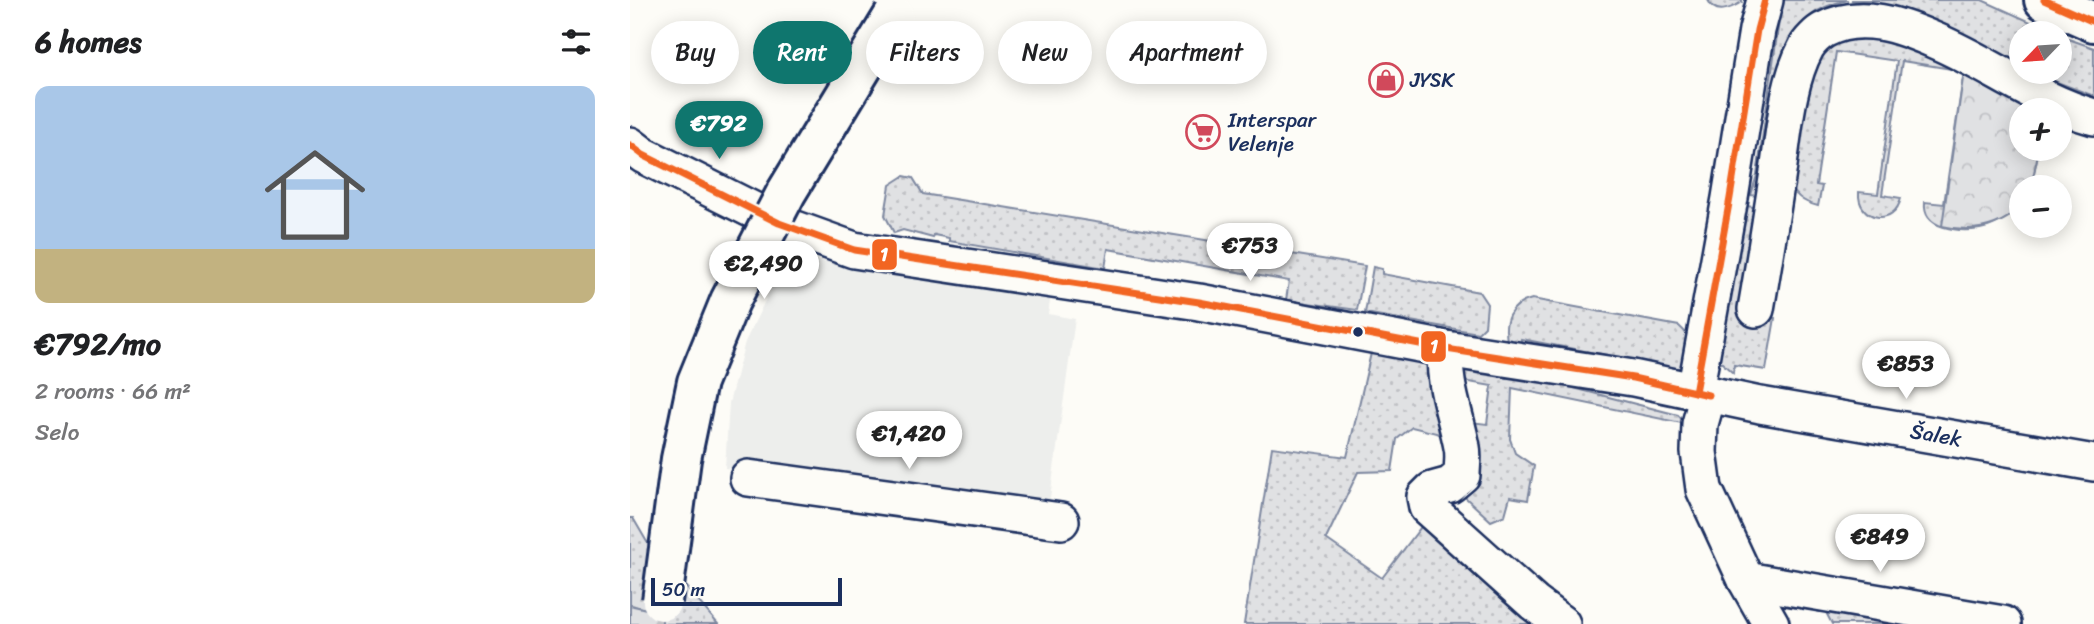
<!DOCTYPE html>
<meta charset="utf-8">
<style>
:root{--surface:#fff;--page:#f2f2f2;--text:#202124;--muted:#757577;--accent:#0f766e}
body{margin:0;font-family:Sriracha,sans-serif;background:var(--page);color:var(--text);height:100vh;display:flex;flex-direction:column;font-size:26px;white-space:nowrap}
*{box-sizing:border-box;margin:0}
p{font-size:23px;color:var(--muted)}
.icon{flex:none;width:38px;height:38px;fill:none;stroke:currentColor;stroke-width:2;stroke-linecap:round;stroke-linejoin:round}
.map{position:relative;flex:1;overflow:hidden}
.details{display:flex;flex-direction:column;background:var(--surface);width:630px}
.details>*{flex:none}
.top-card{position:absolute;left:21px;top:21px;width:665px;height:63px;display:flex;gap:14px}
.needle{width:46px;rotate:245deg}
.controls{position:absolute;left:1379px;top:21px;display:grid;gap:14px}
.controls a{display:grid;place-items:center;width:63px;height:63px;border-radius:50%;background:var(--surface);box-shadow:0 4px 18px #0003;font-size:35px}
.scale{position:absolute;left:21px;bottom:18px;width:191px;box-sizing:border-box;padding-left:7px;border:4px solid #1b2f5e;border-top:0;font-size:19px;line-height:24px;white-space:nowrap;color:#1b2f5e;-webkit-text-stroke:5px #fdfcf7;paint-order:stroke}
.price{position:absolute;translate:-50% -60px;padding:0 16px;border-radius:24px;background:#fff;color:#222;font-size:23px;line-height:46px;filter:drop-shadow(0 2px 4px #0008)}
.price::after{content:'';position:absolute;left:50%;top:42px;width:21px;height:16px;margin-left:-10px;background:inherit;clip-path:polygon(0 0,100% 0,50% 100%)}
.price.on{background:var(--accent);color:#fff}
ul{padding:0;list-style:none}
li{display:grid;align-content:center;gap:14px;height:371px;padding:0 35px}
li span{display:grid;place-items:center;height:217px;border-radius:14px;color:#555}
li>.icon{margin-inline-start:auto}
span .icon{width:126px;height:126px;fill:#fffc;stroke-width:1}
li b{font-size:30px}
h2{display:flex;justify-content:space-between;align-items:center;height:84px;padding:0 35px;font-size:30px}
.chip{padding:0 24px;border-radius:32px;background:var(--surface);box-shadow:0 4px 18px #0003;font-size:24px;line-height:63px}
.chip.on{background:var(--accent);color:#fff}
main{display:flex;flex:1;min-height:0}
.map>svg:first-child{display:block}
.built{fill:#edeeec}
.grass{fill:url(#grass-dots);stroke:#7e88a0;stroke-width:2}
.forest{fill:url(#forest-firs);stroke:#7e88a0;stroke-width:2}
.park{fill:url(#park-crowns);stroke:#7e88a0;stroke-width:2}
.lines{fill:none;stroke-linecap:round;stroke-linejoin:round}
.minor-casing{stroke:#1b2f5e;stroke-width:40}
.major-casing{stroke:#1b2f5e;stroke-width:44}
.minor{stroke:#fdfcf7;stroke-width:35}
.major{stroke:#fdfcf7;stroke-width:38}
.major-bridge-casing{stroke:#1b2f5e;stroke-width:44;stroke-linecap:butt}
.major-bridge{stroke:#fdfcf7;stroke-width:38}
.bus-1-casing{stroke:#fdfcf7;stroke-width:12}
.bus-1{stroke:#f26522;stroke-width:7}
.bus-dot{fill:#1b2f5e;stroke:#fdfcf7;stroke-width:2.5}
.labels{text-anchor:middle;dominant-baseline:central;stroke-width:5;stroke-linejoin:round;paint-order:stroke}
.poi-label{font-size:21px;fill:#1b2f5e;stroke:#fdfcf7;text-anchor:start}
.street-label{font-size:21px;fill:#1b2f5e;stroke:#fdfcf7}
.line-badge{stroke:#fdfcf7;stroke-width:2.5}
.badge-label{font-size:19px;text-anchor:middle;font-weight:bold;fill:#fff}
</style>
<main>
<section class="details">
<h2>6 homes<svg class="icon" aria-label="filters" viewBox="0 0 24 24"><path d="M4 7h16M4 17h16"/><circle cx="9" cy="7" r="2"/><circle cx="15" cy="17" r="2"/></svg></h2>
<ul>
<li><span style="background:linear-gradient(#a9c7e8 75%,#c2b280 0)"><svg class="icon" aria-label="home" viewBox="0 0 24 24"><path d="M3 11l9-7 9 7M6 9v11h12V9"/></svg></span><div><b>€792/mo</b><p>2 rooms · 66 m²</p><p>Selo</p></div></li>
</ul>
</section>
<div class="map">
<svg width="1464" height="624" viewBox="0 0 1464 624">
<defs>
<pattern id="grass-dots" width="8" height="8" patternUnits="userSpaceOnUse" patternTransform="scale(1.75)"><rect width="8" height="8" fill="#e0e1e3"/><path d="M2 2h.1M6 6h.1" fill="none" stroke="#c0c1c5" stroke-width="1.8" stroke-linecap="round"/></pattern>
<pattern id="forest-firs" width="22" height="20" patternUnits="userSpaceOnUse" patternTransform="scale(1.75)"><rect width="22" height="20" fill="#e0e1e3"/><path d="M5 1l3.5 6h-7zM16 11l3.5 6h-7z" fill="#c0c1c5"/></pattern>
<pattern id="park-crowns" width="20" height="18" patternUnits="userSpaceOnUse" patternTransform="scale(1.75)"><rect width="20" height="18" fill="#e0e1e3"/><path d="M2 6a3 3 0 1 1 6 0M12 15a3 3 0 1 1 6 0" fill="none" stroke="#c0c1c5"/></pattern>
</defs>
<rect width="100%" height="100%" fill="#fdfcf7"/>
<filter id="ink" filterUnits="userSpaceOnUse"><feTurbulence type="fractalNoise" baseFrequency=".0143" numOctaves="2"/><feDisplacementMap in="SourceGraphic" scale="14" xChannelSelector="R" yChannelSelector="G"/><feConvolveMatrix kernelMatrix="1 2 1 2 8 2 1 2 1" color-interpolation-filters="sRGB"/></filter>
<g filter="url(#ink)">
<path class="built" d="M 157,256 L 421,295 L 418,314 L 445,319 L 418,512 L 95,468 L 99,403 L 115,342 Z"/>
<g class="grass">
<path d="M 1078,0 L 1112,0 L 1112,2 C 1100,9 1085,16 1078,0 Z"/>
<path d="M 1152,0 L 1218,0 C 1184,7 1169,21 1156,52 L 1132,197 L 1121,195 L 1127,175 Z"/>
<path d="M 1221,0 L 1352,0 L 1425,33 L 1391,33 L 1391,68 L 1281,14 L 1240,3 Z"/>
<path d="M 1243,33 L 1303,48 L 1395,110 L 1391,110 L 1391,149 L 1409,149 L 1401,187 L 1391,187 L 1391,207 L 1389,209 C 1377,217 1364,227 1350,229 C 1330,232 1292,230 1295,202 L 1314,204 L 1334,71 L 1272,61 L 1252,195 L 1271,198 C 1265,227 1227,221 1229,192 L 1248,194 L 1267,61 L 1206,52 L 1186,185 L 1192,186 L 1188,206 C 1171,202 1165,195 1157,180 L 1175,78 L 1199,42 Z"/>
<path d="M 1430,36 L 1464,48 L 1464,96 L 1400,72 L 1430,72 Z"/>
<path d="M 274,176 L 283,178 L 293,194 L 735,266 L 727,310 L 656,300 L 659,281 L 478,249 L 475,268 L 319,241 L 319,238 L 304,235 L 303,238 L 273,230 L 264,233 L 255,215 L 260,185 Z"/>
<path d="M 1117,206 L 1130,208 L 1116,312 L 1145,318 L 1136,370 L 1104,365 L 1103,373 L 1092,363 L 1085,362 L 1100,258 Z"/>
<path d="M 743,267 L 752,269 L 752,274 L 849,292 L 857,304 L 855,326 L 848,333 L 735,313 Z"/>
<path d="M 902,299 L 1049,326 C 1067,341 1061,358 1045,372 L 1023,364 L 891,339 L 890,348 L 878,344 C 872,322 879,305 902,299 Z"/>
<path d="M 741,353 L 808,365 L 822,437 L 782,427 L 767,439 L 762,471 L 728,472 L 696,539 L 752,578 L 794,523 L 912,624 L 614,624 L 642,447 L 717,457 Z"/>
<path d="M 826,365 L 932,385 L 1048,415 L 1056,424 L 882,388 L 880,439 L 885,453 L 904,466 L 898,500 L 880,497 L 875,515 L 861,521 L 826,489 L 841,422 L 857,424 L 862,386 L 833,381 L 834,373 L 823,370 Z"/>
<path d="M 0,518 L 3,518 L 17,542 L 88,624 L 32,624 L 31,613 L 0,605 Z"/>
<path d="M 1188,597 L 1285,624 L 1202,624 Z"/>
</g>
<path class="forest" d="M 0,605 L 32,613 L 32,624 L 0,624 Z"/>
<path class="park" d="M 1334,71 L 1378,95 L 1395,110 L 1391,110 L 1391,149 L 1409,149 L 1401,187 L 1391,187 L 1391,207 C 1369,228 1341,233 1312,226 Z"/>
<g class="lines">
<g class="minor-casing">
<g id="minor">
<path d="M 0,145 L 13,155 L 149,223 L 224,250 L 569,302 L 816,349 L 1003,378 L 1130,405 L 1464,463"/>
<path d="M 1126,309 C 1134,263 1141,218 1148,172 C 1154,133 1157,83 1176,48 C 1179,42 1188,33 1194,30 C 1230,10 1272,26 1306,41 C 1360,64 1407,101 1464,117"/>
<path d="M 816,349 C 812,382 826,415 832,447 C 834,456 832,466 832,475 L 820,485 L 802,490 L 795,497 L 797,507 L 904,603 L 932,624"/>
<path d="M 1065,392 L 1100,198 L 1127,30 L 1135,0"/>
<path d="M 1078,395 L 1070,424 L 1069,452 L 1074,489 L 1116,580 L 1141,624"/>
<path d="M 118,478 L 431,521"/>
<path d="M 1116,580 L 1373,624"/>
</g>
</g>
<g class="major-casing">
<path id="major" d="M 1414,0 L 1464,22"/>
</g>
<use href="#minor" class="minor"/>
<use href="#major" class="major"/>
<g class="major-bridge-casing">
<path id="major-bridge" d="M 32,601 L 51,459 L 67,382 L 100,301 L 156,193 L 264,15"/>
</g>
<use href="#major-bridge" class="major-bridge"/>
<g class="bus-1-casing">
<g id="bus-1">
<path d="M 1414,0 L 1464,22"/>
<path d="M 0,145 L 13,155 L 149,223 L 224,250 L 569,302 L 816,349 L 1003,378 L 1078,395"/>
<path d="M 1065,392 L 1100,198 L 1127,30 L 1135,0"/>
</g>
</g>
<use href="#bus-1" class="bus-1"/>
</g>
</g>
<defs>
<g id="shop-ring" transform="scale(1.75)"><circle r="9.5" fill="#fdfcf7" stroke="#d1495b" stroke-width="1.5"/><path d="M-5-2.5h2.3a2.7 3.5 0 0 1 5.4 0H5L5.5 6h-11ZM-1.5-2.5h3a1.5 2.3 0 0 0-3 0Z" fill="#d1495b"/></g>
<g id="supermarket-ring" transform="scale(1.75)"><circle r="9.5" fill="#fdfcf7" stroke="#d1495b" stroke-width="1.5"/><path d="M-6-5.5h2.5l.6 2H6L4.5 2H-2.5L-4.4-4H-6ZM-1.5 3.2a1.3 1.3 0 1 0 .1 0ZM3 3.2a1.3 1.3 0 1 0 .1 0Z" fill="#d1495b"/></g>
</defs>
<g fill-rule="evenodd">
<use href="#shop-ring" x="756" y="80"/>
<use href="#supermarket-ring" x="573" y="132"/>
</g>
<circle class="bus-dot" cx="728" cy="332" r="6"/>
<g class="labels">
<g class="poi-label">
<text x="780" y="80">JYSK</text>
<text x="598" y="120">Interspar<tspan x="598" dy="24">Velenje</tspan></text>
</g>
<g class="street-label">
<text transform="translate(1306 435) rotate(10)">Šalek</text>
</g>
</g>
<g class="line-badge">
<rect x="241" y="238" width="27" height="33" rx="7" fill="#f26522"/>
<rect x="790" y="330" width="27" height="33" rx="7" fill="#f26522"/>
</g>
<g class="badge-label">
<text x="254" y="261">1</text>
<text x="804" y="353">1</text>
</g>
</svg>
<div class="controls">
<a><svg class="needle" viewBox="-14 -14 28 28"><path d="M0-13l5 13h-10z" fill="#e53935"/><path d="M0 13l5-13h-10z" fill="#757577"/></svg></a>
<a>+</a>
<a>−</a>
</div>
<div class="scale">50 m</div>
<b class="price on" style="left:89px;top:161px">€792</b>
<b class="price" style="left:620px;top:283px">€753</b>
<b class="price" style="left:134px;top:301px">€2,490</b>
<b class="price" style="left:1276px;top:401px">€853</b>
<b class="price" style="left:279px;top:471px">€1,420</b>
<b class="price" style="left:1250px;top:574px">€849</b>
<div class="top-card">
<a class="chip">Buy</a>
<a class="chip on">Rent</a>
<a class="chip">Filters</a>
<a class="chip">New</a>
<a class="chip">Apartment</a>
</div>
</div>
</main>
